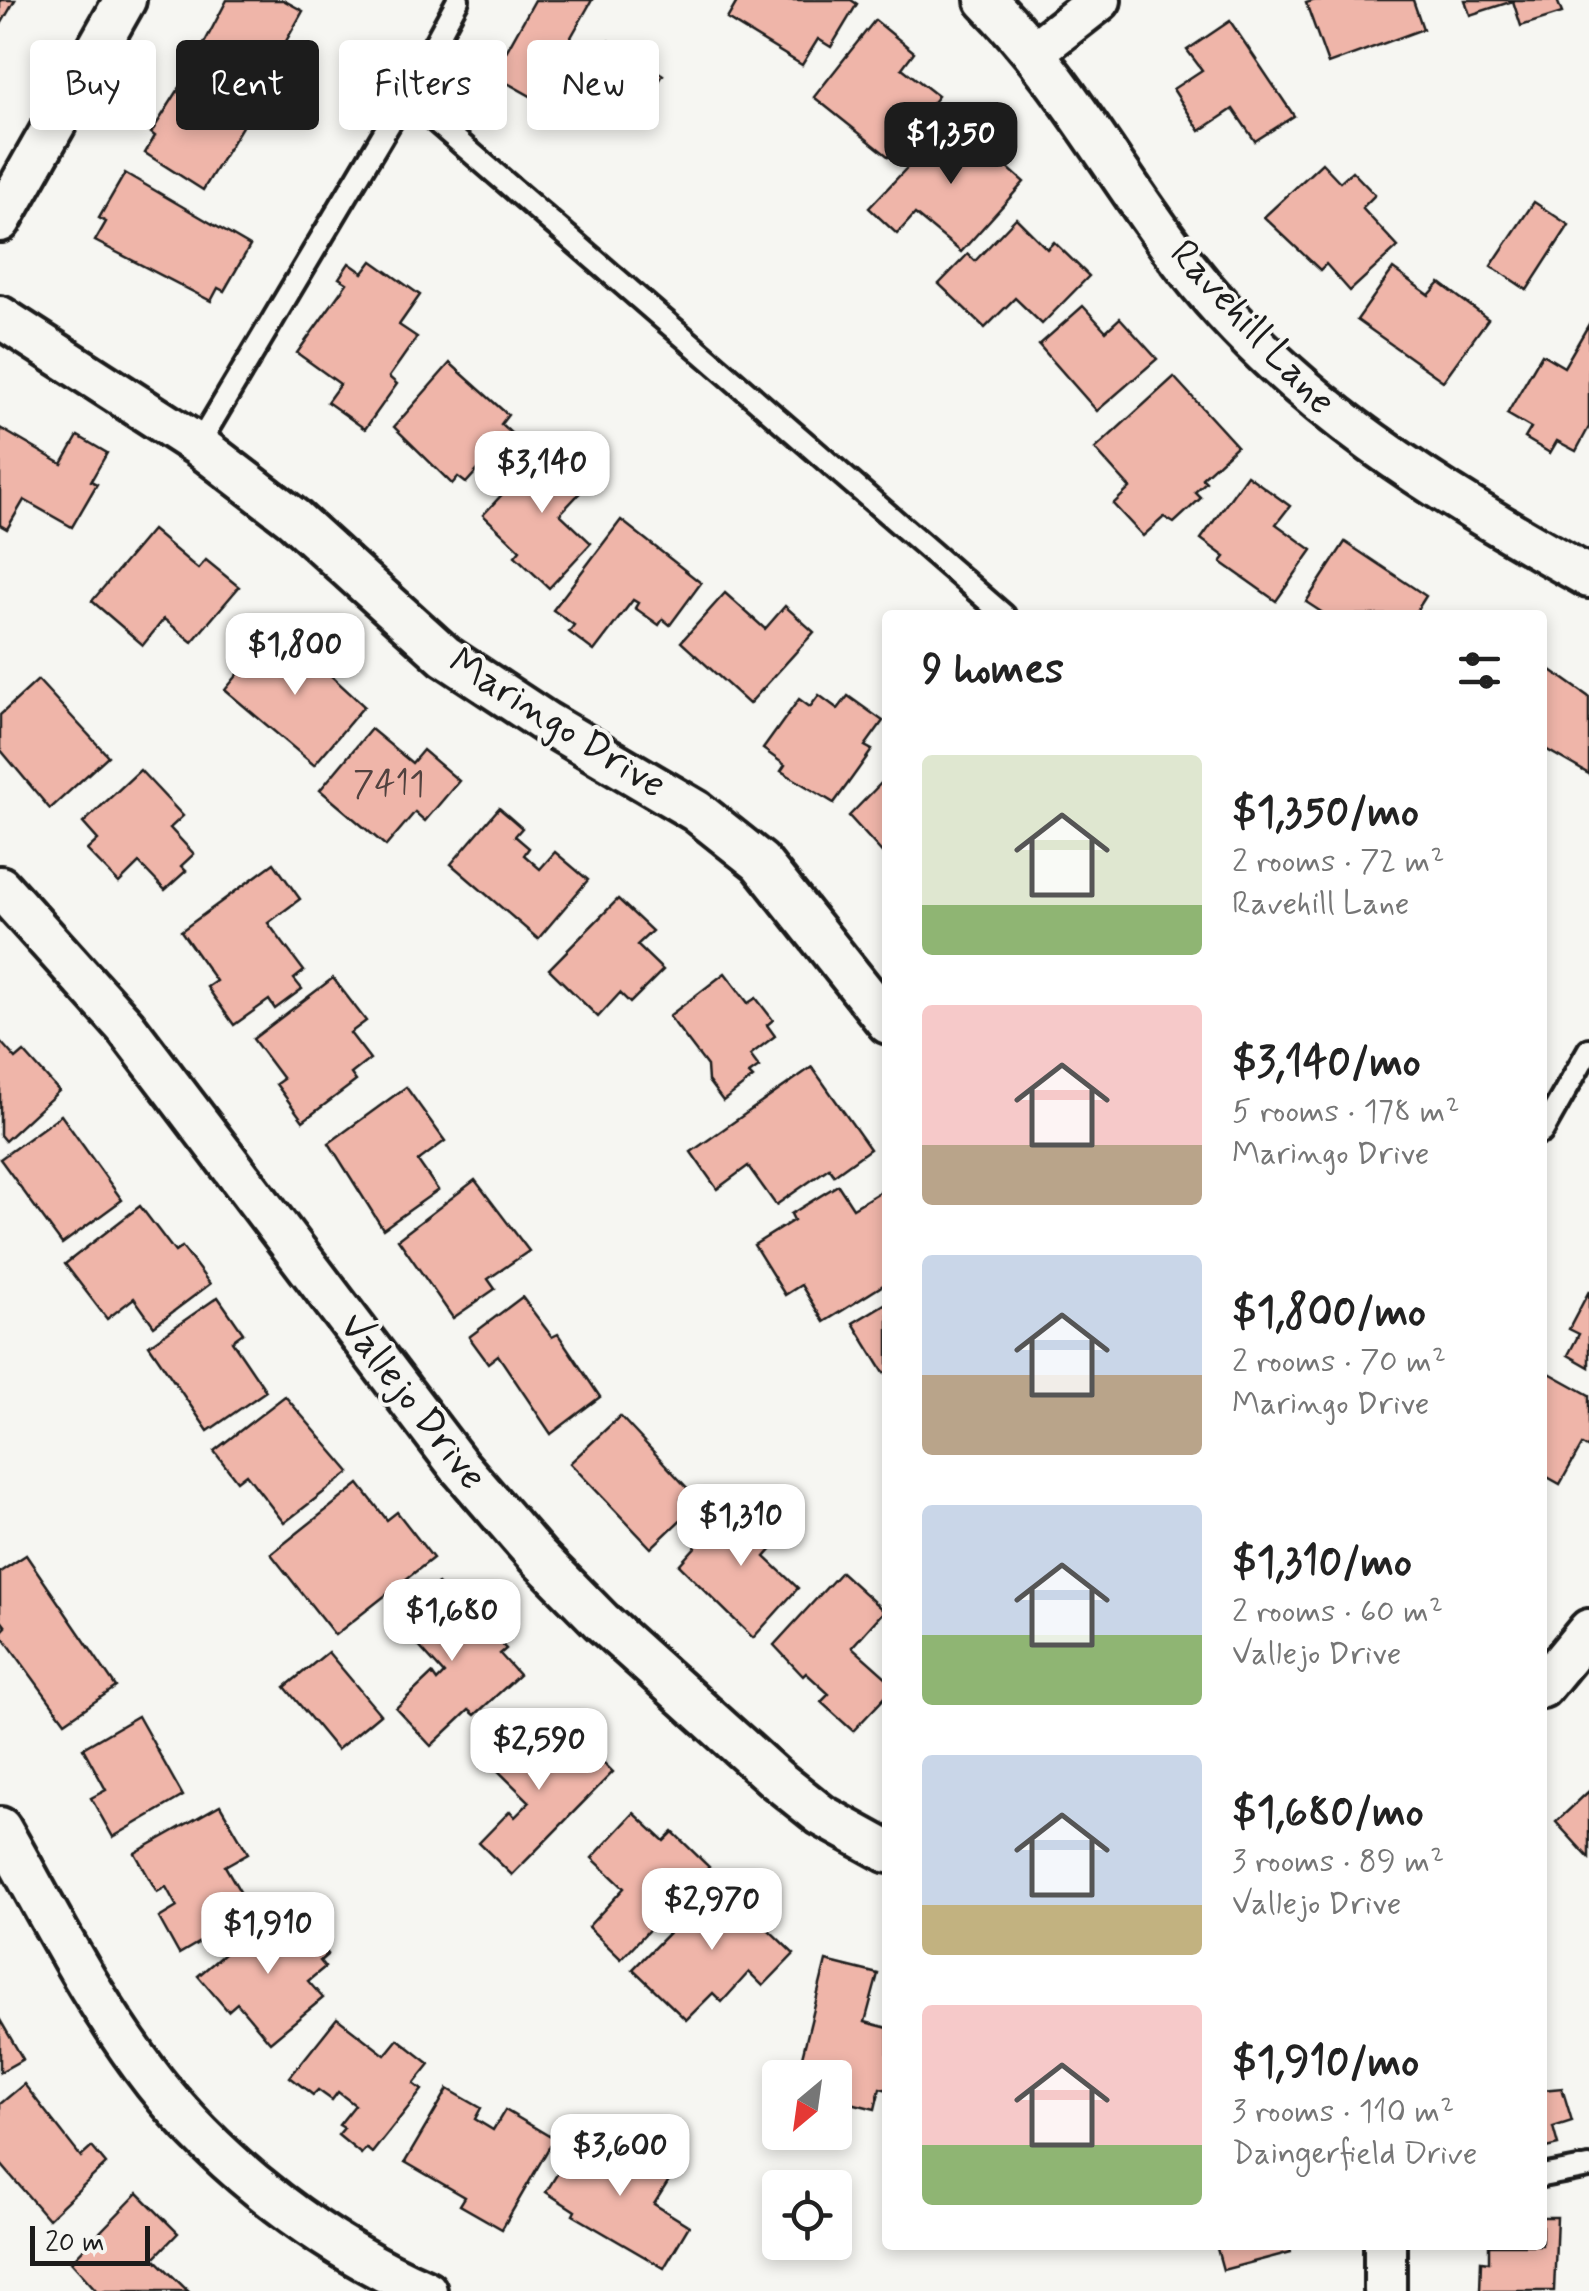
<!DOCTYPE html>
<meta charset="utf-8">
<style>
:root{--surface:#fff;--page:#f6f6f6;--text:#222;--muted:#767676;--accent:#1c1c1c}
body{margin:0;font-family:Mynerve,sans-serif;background:var(--page);color:var(--text);height:100vh;display:flex;flex-direction:column;font-size:38px;white-space:nowrap}
*{box-sizing:border-box;margin:0}
p{font-size:32px;color:var(--muted)}
.icon{flex:none;width:55px;height:55px;fill:none;stroke:currentColor;stroke-width:2;stroke-linecap:round;stroke-linejoin:round}
.map{position:relative;flex:1;overflow:hidden}
.drawer{position:absolute;left:882px;top:610px;width:665px;height:1640px;display:flex;flex-direction:column;background:var(--surface);border-radius:10px;box-shadow:0 5px 15px #0003}
.drawer>*{flex:none}
.banner{position:absolute;left:30px;top:40px;width:702px;height:90px;display:flex;gap:20px}
.needle{width:65px;rotate:209deg}
.fabs{position:absolute;left:762px;top:2060px;display:grid;gap:20px}
.fabs a{display:grid;place-items:center;width:90px;height:90px;border-radius:10px;background:var(--surface);box-shadow:0 5px 15px #0003;font-size:50px}
.scale{position:absolute;left:30px;bottom:25px;width:120px;box-sizing:border-box;padding-left:10px;border:5px solid #1c1c1c;border-top:0;font-size:28px;line-height:35px;white-space:nowrap;color:#1c1c1c;-webkit-text-stroke:8px #f6f6f2;paint-order:stroke}
.price{position:absolute;translate:-50% -85px;padding:0 22px;border-radius:20px;background:#fff;color:#222;font-size:32px;line-height:65px;filter:drop-shadow(0 2px 5px #0008)}
.price::after{content:'';position:absolute;left:50%;top:60px;width:30px;height:22px;margin-left:-15px;background:inherit;clip-path:polygon(0 0,100% 0,50% 100%)}
.price.on{background:var(--accent);color:#fff}
ul{padding:0;list-style:none}
li{display:flex;align-items:center;gap:30px;height:250px;padding:0 40px}
li span{display:grid;place-items:center;flex:none;width:280px;height:200px;border-radius:10px;color:#555}
li>.icon{margin-inline-start:auto}
span .icon{width:120px;height:120px;fill:#fffc;stroke-width:1}
li b{font-size:42px}
h2{display:flex;justify-content:space-between;align-items:center;height:120px;padding:0 40px;font-size:42px}
.chip{padding:0 35px;border-radius:10px;background:var(--surface);box-shadow:0 5px 15px #0003;font-size:35px;line-height:90px}
.chip.on{background:var(--accent);color:#fff}
.map>svg:first-child{display:block}
.building{fill:#efb5a9;stroke:#1c1c1c;stroke-width:2.5}
.lines{fill:none;stroke-linecap:round;stroke-linejoin:round}
.lane-casing{stroke:#1c1c1c;stroke-width:28}
.street-casing{stroke:#1c1c1c;stroke-width:48}
.lane{stroke:#f6f6f2;stroke-width:20}
.street{stroke:#f6f6f2;stroke-width:40}
.labels{text-anchor:middle;dominant-baseline:central;stroke-width:8;stroke-linejoin:round;paint-order:stroke}
.number-label{font-size:35px;fill:#51423f}
.street-label{font-size:40px;fill:#1c1c1c;stroke:#f6f6f2}
</style>
<div class="map">
<svg width="1589" height="2291" viewBox="0 0 1589 2291">
<rect width="100%" height="100%" fill="#f6f6f2"/>
<filter id="ink" filterUnits="userSpaceOnUse"><feTurbulence type="fractalNoise" baseFrequency=".01" numOctaves="2"/><feDisplacementMap in="SourceGraphic" scale="20" xChannelSelector="R" yChannelSelector="G"/><feConvolveMatrix kernelMatrix="1 2 1 2 8 2 1 2 1" color-interpolation-filters="sRGB"/></filter>
<g filter="url(#ink)">
<g class="building">
<path d="M 0,0 L 15,0 L 0,26 Z"/>
<path d="M 227,0 L 283,0 L 303,11 L 271,68 L 304,86 L 291,109 L 196,59 Z"/>
<path d="M 535,0 L 592,0 L 536,99 L 493,75 Z"/>
<path d="M 738,0 L 851,0 L 857,4 L 831,47 L 818,39 L 802,65 L 727,19 Z"/>
<path d="M 1315,0 L 1413,0 L 1423,29 L 1328,64 L 1306,3 Z"/>
<path d="M 1465,0 L 1557,0 L 1562,13 L 1521,26 L 1513,1 L 1470,15 Z"/>
<path d="M 875,20 L 914,52 L 902,68 L 938,96 L 889,157 L 814,97 Z"/>
<path d="M 1230,21 L 1294,116 L 1255,141 L 1233,109 L 1200,131 L 1173,89 L 1202,70 L 1187,50 Z"/>
<path d="M 610,41 L 663,75 L 630,128 L 577,95 Z"/>
<path d="M 189,73 L 251,112 L 203,190 L 145,153 L 155,136 L 151,133 Z"/>
<path d="M 954,118 L 982,146 L 989,138 L 1014,162 L 1008,168 L 1024,182 L 961,252 L 915,214 L 897,234 L 869,208 Z"/>
<path d="M 1322,163 L 1340,182 L 1352,171 L 1375,195 L 1362,208 L 1398,247 L 1350,291 L 1326,264 L 1320,270 L 1264,217 Z"/>
<path d="M 125,173 L 250,246 L 224,291 L 218,288 L 211,301 L 95,241 L 106,222 L 99,218 Z"/>
<path d="M 1534,202 L 1569,225 L 1527,290 L 1491,266 Z"/>
<path d="M 1016,218 L 1047,249 L 1054,242 L 1089,276 L 1042,324 L 1015,298 L 985,328 L 939,284 L 968,254 L 975,261 Z"/>
<path d="M 372,261 L 420,295 L 399,325 L 417,337 L 389,377 L 397,384 L 365,429 L 327,402 L 340,384 L 297,353 L 347,283 L 339,278 L 349,263 L 363,273 Z"/>
<path d="M 1393,269 L 1429,295 L 1440,283 L 1488,319 L 1443,381 L 1357,320 Z"/>
<path d="M 1083,306 L 1106,331 L 1120,318 L 1157,359 L 1097,411 L 1039,345 Z"/>
<path d="M 1589,324 L 1589,427 L 1576,451 L 1557,441 L 1550,453 L 1525,438 L 1531,428 L 1507,414 L 1542,354 L 1564,367 Z"/>
<path d="M 450,363 L 508,415 L 501,424 L 511,433 L 466,483 L 458,477 L 452,484 L 394,427 Z"/>
<path d="M 1174,377 L 1237,446 L 1202,478 L 1206,482 L 1195,492 L 1201,498 L 1174,523 L 1164,517 L 1143,536 L 1113,504 L 1130,488 L 1095,449 Z"/>
<path d="M 0,428 L 62,464 L 78,436 L 107,453 L 91,481 L 97,484 L 72,527 L 24,500 L 7,529 L 0,525 Z"/>
<path d="M 549,444 L 590,482 L 560,514 L 591,543 L 549,588 L 515,556 L 520,550 L 483,515 Z"/>
<path d="M 1247,475 L 1290,506 L 1276,524 L 1312,550 L 1276,601 L 1221,562 L 1225,557 L 1201,539 Z"/>
<path d="M 621,520 L 701,583 L 670,625 L 663,619 L 659,625 L 635,608 L 638,603 L 633,600 L 594,651 L 569,632 L 574,625 L 553,610 Z"/>
<path d="M 152,530 L 198,569 L 206,560 L 239,587 L 192,642 L 164,619 L 143,645 L 92,601 Z"/>
<path d="M 1345,542 L 1426,596 L 1414,615 L 1326,615 L 1306,602 Z"/>
<path d="M 725,593 L 765,629 L 785,606 L 814,632 L 749,704 L 681,642 Z"/>
<path d="M 273,632 L 311,664 L 314,660 L 364,706 L 314,765 L 225,690 Z"/>
<path d="M 1548,668 L 1589,697 L 1589,774 L 1542,747 L 1542,678 Z"/>
<path d="M 38,680 L 108,756 L 50,809 L 0,749 L 0,715 Z"/>
<path d="M 819,695 L 838,709 L 848,696 L 883,721 L 865,746 L 872,750 L 834,803 L 781,771 L 785,765 L 763,749 L 799,699 L 810,707 Z"/>
<path d="M 371,729 L 412,763 L 423,750 L 459,781 L 425,821 L 415,812 L 386,846 L 320,790 Z"/>
<path d="M 140,770 L 183,816 L 170,828 L 194,854 L 181,866 L 186,871 L 165,890 L 139,863 L 119,883 L 87,850 L 98,840 L 83,823 Z"/>
<path d="M 888,776 L 888,859 L 849,816 Z"/>
<path d="M 499,808 L 522,828 L 515,836 L 529,848 L 524,855 L 540,869 L 555,852 L 588,880 L 538,939 L 451,864 Z"/>
<path d="M 274,863 L 300,899 L 268,923 L 304,971 L 294,979 L 302,989 L 275,1009 L 269,1000 L 234,1025 L 207,987 L 216,981 L 181,931 Z"/>
<path d="M 618,899 L 652,931 L 637,945 L 663,970 L 630,1003 L 620,993 L 598,1017 L 549,969 Z"/>
<path d="M 725,973 L 748,1003 L 756,998 L 773,1020 L 767,1025 L 775,1036 L 750,1055 L 759,1067 L 749,1074 L 753,1078 L 723,1101 L 708,1081 L 707,1066 L 669,1016 Z"/>
<path d="M 333,978 L 366,1021 L 350,1033 L 370,1059 L 351,1074 L 356,1081 L 303,1121 L 276,1084 L 283,1079 L 253,1039 Z"/>
<path d="M 0,1041 L 16,1059 L 24,1052 L 59,1091 L 5,1141 L 0,1135 Z"/>
<path d="M 812,1067 L 870,1149 L 834,1175 L 829,1168 L 776,1205 L 748,1166 L 717,1189 L 691,1152 Z"/>
<path d="M 406,1087 L 445,1141 L 418,1161 L 438,1190 L 383,1229 L 329,1143 Z"/>
<path d="M 61,1115 L 122,1200 L 62,1244 L 0,1159 Z"/>
<path d="M 475,1180 L 529,1251 L 488,1279 L 495,1289 L 453,1318 L 398,1239 Z"/>
<path d="M 838,1185 L 853,1208 L 888,1187 L 888,1282 L 824,1322 L 801,1285 L 785,1295 L 754,1245 L 794,1220 L 791,1214 Z"/>
<path d="M 140,1206 L 175,1252 L 182,1247 L 210,1284 L 154,1326 L 134,1298 L 107,1319 L 65,1264 Z"/>
<path d="M 1589,1291 L 1589,1367 L 1568,1355 L 1579,1334 L 1569,1329 Z"/>
<path d="M 218,1297 L 243,1333 L 232,1341 L 266,1391 L 208,1431 L 149,1345 Z"/>
<path d="M 522,1297 L 552,1337 L 558,1334 L 600,1397 L 551,1434 L 498,1355 L 488,1363 L 469,1337 Z"/>
<path d="M 888,1302 L 888,1371 L 884,1373 L 853,1323 Z"/>
<path d="M 1544,1370 L 1589,1395 L 1589,1449 L 1582,1445 L 1560,1484 L 1542,1474 Z"/>
<path d="M 285,1396 L 350,1472 L 284,1523 L 246,1474 L 237,1481 L 214,1451 Z"/>
<path d="M 620,1416 L 690,1491 L 681,1499 L 691,1510 L 651,1548 L 570,1463 Z"/>
<path d="M 359,1484 L 387,1520 L 397,1512 L 433,1558 L 335,1635 L 271,1554 Z"/>
<path d="M 738,1500 L 781,1539 L 765,1557 L 798,1588 L 753,1638 L 679,1565 Z"/>
<path d="M 26,1555 L 116,1687 L 65,1722 L 0,1633 L 6,1627 L 0,1619 L 0,1572 Z"/>
<path d="M 841,1572 L 884,1611 L 852,1647 L 888,1679 L 888,1694 L 853,1731 L 821,1702 L 829,1694 L 806,1673 L 803,1676 L 774,1645 Z"/>
<path d="M 438,1584 L 455,1601 L 458,1598 L 506,1649 L 500,1654 L 519,1675 L 475,1715 L 469,1710 L 431,1746 L 396,1708 L 432,1674 L 437,1681 L 444,1674 L 397,1622 Z"/>
<path d="M 328,1652 L 380,1714 L 337,1750 L 285,1687 Z"/>
<path d="M 138,1716 L 183,1796 L 113,1837 L 91,1798 L 106,1790 L 83,1748 Z"/>
<path d="M 525,1720 L 564,1758 L 574,1748 L 580,1755 L 588,1747 L 613,1772 L 512,1875 L 479,1843 L 510,1811 L 515,1817 L 530,1802 L 487,1760 Z"/>
<path d="M 1589,1791 L 1589,1858 L 1556,1822 Z"/>
<path d="M 220,1805 L 248,1853 L 225,1866 L 242,1895 L 222,1906 L 232,1923 L 179,1954 L 159,1918 L 177,1907 L 166,1887 L 157,1892 L 135,1853 Z"/>
<path d="M 634,1813 L 664,1841 L 673,1832 L 709,1867 L 621,1959 L 588,1927 L 624,1888 L 592,1858 Z"/>
<path d="M 719,1882 L 794,1954 L 763,1986 L 749,1972 L 722,2002 L 713,1993 L 686,2020 L 633,1969 Z"/>
<path d="M 270,1915 L 292,1941 L 307,1928 L 328,1954 L 320,1961 L 325,1967 L 308,1981 L 323,1998 L 270,2042 L 237,2003 L 228,2011 L 198,1976 Z"/>
<path d="M 826,1961 L 878,1974 L 865,2022 L 888,2028 L 888,2090 L 880,2088 L 875,2109 L 843,2101 L 849,2077 L 800,2065 Z"/>
<path d="M 337,2018 L 385,2055 L 398,2039 L 430,2064 L 414,2084 L 422,2090 L 372,2153 L 366,2148 L 361,2154 L 338,2135 L 344,2128 L 339,2125 L 355,2105 L 338,2092 L 332,2100 L 318,2090 L 313,2095 L 290,2077 Z"/>
<path d="M 0,2020 L 23,2059 L 0,2072 Z"/>
<path d="M 24,2084 L 81,2157 L 92,2147 L 106,2164 L 48,2219 L 0,2163 L 0,2104 Z"/>
<path d="M 1562,2088 L 1572,2121 L 1553,2127 L 1558,2145 L 1542,2149 L 1542,2090 Z"/>
<path d="M 448,2089 L 481,2108 L 475,2119 L 493,2130 L 505,2110 L 554,2139 L 502,2229 L 460,2205 L 465,2197 L 405,2162 Z"/>
<path d="M 580,2137 L 616,2159 L 626,2145 L 673,2174 L 654,2204 L 689,2226 L 664,2268 L 573,2215 L 575,2211 L 546,2192 Z"/>
<path d="M 138,2193 L 178,2233 L 154,2258 L 188,2291 L 97,2291 L 71,2262 Z"/>
<path d="M 1542,2217 L 1557,2217 L 1554,2291 L 1480,2291 L 1481,2261 L 1489,2262 L 1489,2245 L 1542,2245 Z"/>
<path d="M 1216,2245 L 1289,2245 L 1291,2252 L 1223,2270 Z"/>
</g>
<g class="lines">
<g class="lane-casing">
<g id="lane">
<path d="M 458,0 L 406,96 L 1004,615"/>
<path d="M 198,445 L 406,96"/>
<path d="M 1542,1132 L 1589,1049"/>
<path d="M 1542,2176 L 1589,2167"/>
</g>
</g>
<g class="street-casing">
<g id="street">
<path d="M 986,0 C 1067,82 1117,178 1187,268 C 1295,406 1439,493 1589,577"/>
<path d="M 1036,50 L 1100,0"/>
<path d="M 0,221 L 125,0"/>
<path d="M 0,317 L 198,445 L 293,518 L 445,656 L 545,722 L 696,811 L 760,862 L 888,1023"/>
<path d="M 0,887 L 125,1026 L 459,1466 L 537,1556 L 601,1621 L 776,1779 L 821,1815 L 888,1852"/>
<path d="M 1542,1687 L 1589,1630"/>
<path d="M 0,1828 C 49,1914 94,2005 155,2083 C 223,2169 325,2247 426,2291"/>
<path d="M 1385,2291 L 1385,2245"/>
</g>
</g>
<use href="#lane" class="lane"/>
<use href="#street" class="street"/>
</g>
</g>
<g class="labels">
<g class="number-label">
<text x="389" y="785">7411</text>
</g>
<g class="street-label">
<text transform="translate(1252 328) rotate(47)">Ravehill Lane</text>
<text transform="translate(557 724) rotate(32)">Maringo Drive</text>
<text transform="translate(412 1402) rotate(52)">Vallejo Drive</text>
</g>
</g>
</svg>
<div class="fabs">
<a><svg class="needle" viewBox="-14 -14 28 28"><path d="M0-13l5 13h-10z" fill="#e53935"/><path d="M0 13l5-13h-10z" fill="#767676"/></svg></a>
<a><svg class="icon" aria-label="locate" viewBox="0 0 24 24"><circle cx="12" cy="12" r="6"/><path d="M12 2v4M12 18v4M2 12h4M18 12h4"/></svg></a>
</div>
<div class="scale">20 m</div>
<b class="price on" style="left:951px;top:187px">$1,350</b>
<b class="price" style="left:542px;top:516px">$3,140</b>
<b class="price" style="left:295px;top:698px">$1,800</b>
<b class="price" style="left:741px;top:1569px">$1,310</b>
<b class="price" style="left:452px;top:1664px">$1,680</b>
<b class="price" style="left:539px;top:1793px">$2,590</b>
<b class="price" style="left:712px;top:1953px">$2,970</b>
<b class="price" style="left:268px;top:1977px">$1,910</b>
<b class="price" style="left:620px;top:2199px">$3,600</b>
<div class="banner">
<a class="chip">Buy</a>
<a class="chip on">Rent</a>
<a class="chip">Filters</a>
<a class="chip">New</a>
</div>
<section class="drawer">
<h2>9 homes<svg class="icon" aria-label="filters" viewBox="0 0 24 24"><path d="M4 7h16M4 17h16"/><circle cx="9" cy="7" r="2"/><circle cx="15" cy="17" r="2"/></svg></h2>
<ul>
<li><span style="background:linear-gradient(#dfe7d0 75%,#8fb573 0)"><svg class="icon" aria-label="home" viewBox="0 0 24 24"><path d="M3 11l9-7 9 7M6 9v11h12V9"/></svg></span><div><b>$1,350/mo</b><p>2 rooms · 72 m²</p><p>Ravehill Lane</p></div></li>
<li><span style="background:linear-gradient(#f6c9c9 70%,#b9a48a 0)"><svg class="icon" aria-label="home" viewBox="0 0 24 24"><path d="M3 11l9-7 9 7M6 9v11h12V9"/></svg></span><div><b>$3,140/mo</b><p>5 rooms · 178 m²</p><p>Maringo Drive</p></div></li>
<li><span style="background:linear-gradient(#c9d6e8 60%,#b9a48a 0)"><svg class="icon" aria-label="home" viewBox="0 0 24 24"><path d="M3 11l9-7 9 7M6 9v11h12V9"/></svg></span><div><b>$1,800/mo</b><p>2 rooms · 70 m²</p><p>Maringo Drive</p></div></li>
<li><span style="background:linear-gradient(#c9d6e8 65%,#8fb573 0)"><svg class="icon" aria-label="home" viewBox="0 0 24 24"><path d="M3 11l9-7 9 7M6 9v11h12V9"/></svg></span><div><b>$1,310/mo</b><p>2 rooms · 60 m²</p><p>Vallejo Drive</p></div></li>
<li><span style="background:linear-gradient(#c9d6e8 75%,#c2b280 0)"><svg class="icon" aria-label="home" viewBox="0 0 24 24"><path d="M3 11l9-7 9 7M6 9v11h12V9"/></svg></span><div><b>$1,680/mo</b><p>3 rooms · 89 m²</p><p>Vallejo Drive</p></div></li>
<li><span style="background:linear-gradient(#f6c9c9 70%,#8fb573 0)"><svg class="icon" aria-label="home" viewBox="0 0 24 24"><path d="M3 11l9-7 9 7M6 9v11h12V9"/></svg></span><div><b>$1,910/mo</b><p>3 rooms · 110 m²</p><p>Daingerfield Drive</p></div></li>
</ul>
</section>
</div>
